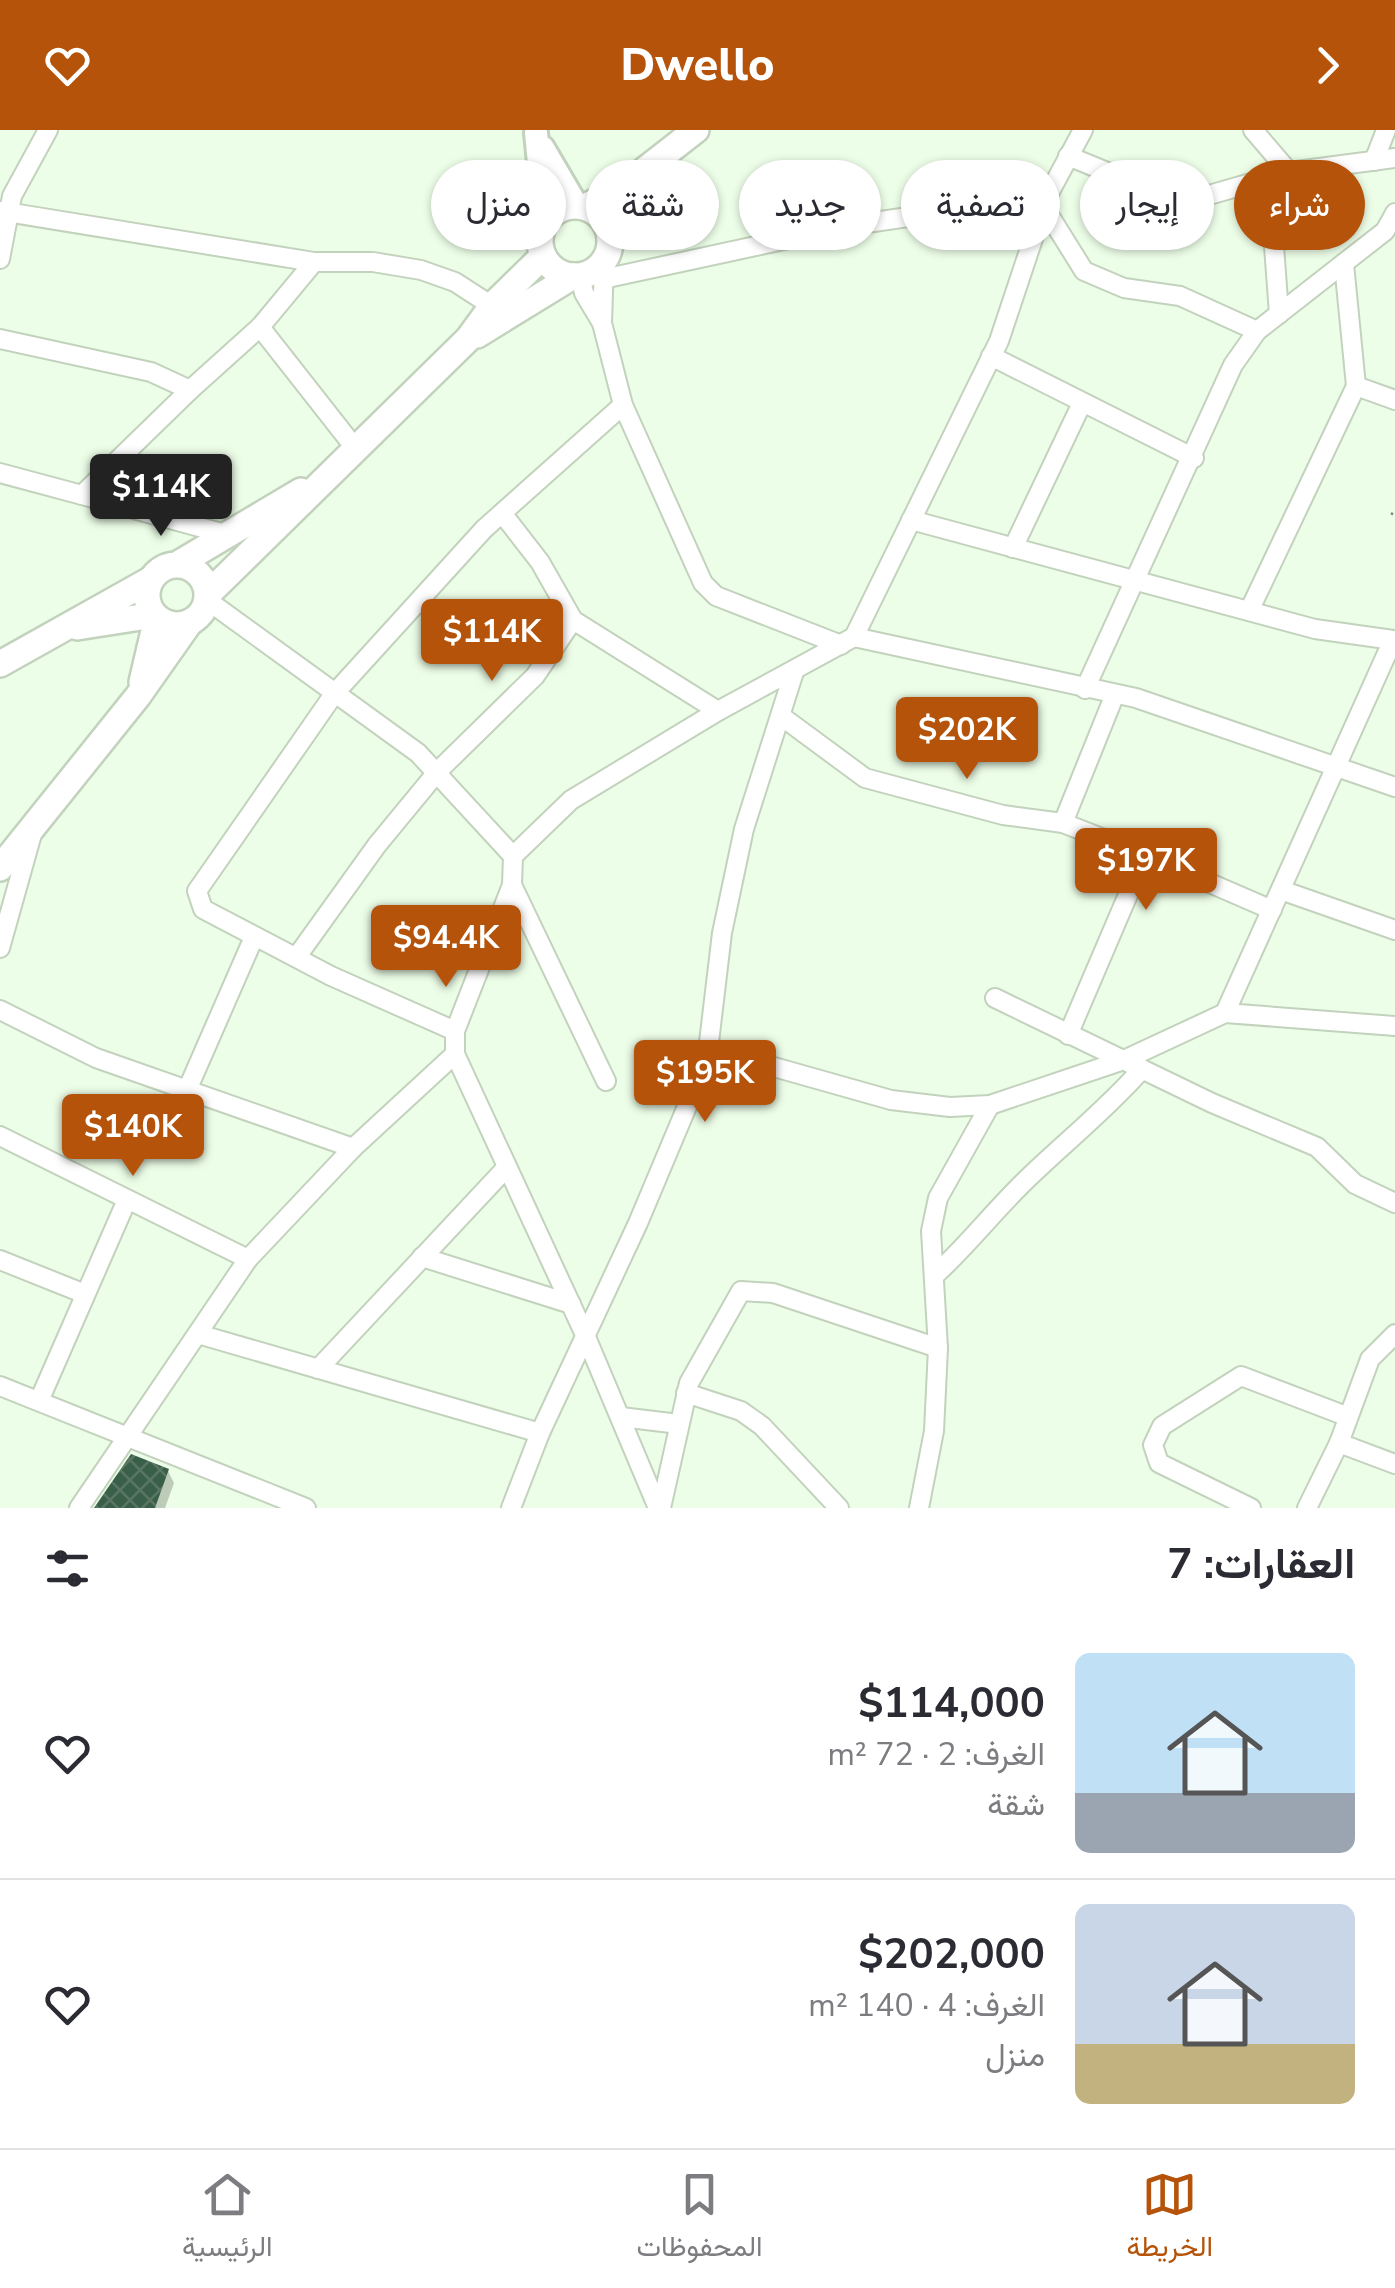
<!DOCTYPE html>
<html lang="ar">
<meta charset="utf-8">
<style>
:root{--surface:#fff;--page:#f2f2f3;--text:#2b2b33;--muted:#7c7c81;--line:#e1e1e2;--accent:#b45309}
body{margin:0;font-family:"Nunito Sans",Vazirmatn,sans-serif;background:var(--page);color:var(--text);direction:rtl;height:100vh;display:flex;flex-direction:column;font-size:38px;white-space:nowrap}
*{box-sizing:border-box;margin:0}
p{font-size:32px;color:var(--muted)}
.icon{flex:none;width:55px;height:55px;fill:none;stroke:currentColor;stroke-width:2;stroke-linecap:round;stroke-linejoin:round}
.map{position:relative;height:1378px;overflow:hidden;direction:ltr}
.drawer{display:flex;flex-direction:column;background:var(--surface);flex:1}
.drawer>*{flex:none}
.banner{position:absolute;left:30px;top:30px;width:1335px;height:90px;direction:rtl;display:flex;gap:20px}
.price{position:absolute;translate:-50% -85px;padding:0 22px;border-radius:10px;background:var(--accent);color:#fff;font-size:32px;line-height:65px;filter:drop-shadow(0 2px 5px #0008)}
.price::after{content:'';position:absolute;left:50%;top:60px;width:30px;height:22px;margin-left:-15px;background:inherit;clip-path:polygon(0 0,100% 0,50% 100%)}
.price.active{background:#222;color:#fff}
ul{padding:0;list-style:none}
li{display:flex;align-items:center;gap:30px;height:250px;padding:0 40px}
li+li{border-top:2px solid var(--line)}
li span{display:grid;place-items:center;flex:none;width:280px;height:200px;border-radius:15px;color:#555}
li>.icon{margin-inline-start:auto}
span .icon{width:120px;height:120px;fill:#fffc;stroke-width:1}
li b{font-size:42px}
h2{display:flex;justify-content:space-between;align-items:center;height:120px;padding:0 40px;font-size:42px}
.chip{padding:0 35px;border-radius:45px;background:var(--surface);box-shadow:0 2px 8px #0004;font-size:35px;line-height:90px}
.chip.active{background:var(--accent);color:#fff}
header{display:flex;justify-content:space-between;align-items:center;height:130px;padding:0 40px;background:var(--accent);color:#fff;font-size:45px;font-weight:800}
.tabs{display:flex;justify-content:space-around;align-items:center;height:140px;border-top:2px solid var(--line);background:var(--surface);font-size:28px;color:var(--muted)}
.tabs a{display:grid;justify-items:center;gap:5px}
.tabs .active{color:var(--accent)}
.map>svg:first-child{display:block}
.shadow{fill:#0003}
.building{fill:url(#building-cross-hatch)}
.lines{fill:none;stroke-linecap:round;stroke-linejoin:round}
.minor-casing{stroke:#c2d2bc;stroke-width:22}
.tertiary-casing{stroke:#c2d2bc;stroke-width:28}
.secondary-casing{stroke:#c2d2bc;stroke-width:30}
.path{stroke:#7f8b7c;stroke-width:2.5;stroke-dasharray:2.5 8;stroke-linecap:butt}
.minor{stroke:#fff;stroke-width:18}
.tertiary{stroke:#fff;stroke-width:22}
.secondary{stroke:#fff;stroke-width:25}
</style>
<header><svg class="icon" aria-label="forward" viewBox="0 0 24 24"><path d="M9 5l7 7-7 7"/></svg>Dwello<svg class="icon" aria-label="heart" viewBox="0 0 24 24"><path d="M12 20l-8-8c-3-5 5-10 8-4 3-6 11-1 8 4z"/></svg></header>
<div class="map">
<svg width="1395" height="1378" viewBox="0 0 1395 1378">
<defs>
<pattern id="building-cross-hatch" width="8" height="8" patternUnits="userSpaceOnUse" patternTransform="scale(2.5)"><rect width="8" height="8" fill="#395f48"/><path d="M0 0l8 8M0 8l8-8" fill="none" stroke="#597664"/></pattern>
</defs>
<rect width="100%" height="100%" fill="#edfee8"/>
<path class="shadow" d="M 168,1341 L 174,1353 L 165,1378 L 97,1378 Z"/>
<path class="building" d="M 131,1324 L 169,1339 L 155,1378 L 94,1378 Z"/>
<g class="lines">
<g class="minor-casing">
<g id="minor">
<path d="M 1253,0 L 1289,42"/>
<path d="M 1068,26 L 1134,53 L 1188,65 L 1209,65 L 1289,42 L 1395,28"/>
<path d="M 1374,31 L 1386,0"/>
<path d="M 1269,48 L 1279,184"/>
<path d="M 1047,67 L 999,211 L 854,507 L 1136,568 L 1395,657"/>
<path d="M 1046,80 L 1084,141 L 1124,158 L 1180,166 L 1257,201"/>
<path d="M 0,81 L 314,132 L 373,132 L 421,140 L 455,152 L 492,176"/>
<path d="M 0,129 L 12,66 L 48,0"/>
<path d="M 314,132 L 260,197 L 355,318"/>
<path d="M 604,132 L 602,193 L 623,275 L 703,453 L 716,466 L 841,515"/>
<path d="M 1344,134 L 1356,256"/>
<path d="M 580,146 L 584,163 L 602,193"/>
<path d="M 603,149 L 853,95 L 1047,67 L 1083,0"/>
<path d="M 0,209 L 151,242 L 190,260 L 260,197"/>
<path d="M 991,226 L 1194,328"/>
<path d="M 0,343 L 82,365 L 190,260"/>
<path d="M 82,365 L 225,404"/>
<path d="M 502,383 L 540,432 L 573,490 L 718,581"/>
<path d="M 911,390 L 1315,499 L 1393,510 L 1225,883"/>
<path d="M 1013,418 L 1082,273"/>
<path d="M 207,470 L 418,623 L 513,726"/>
<path d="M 1250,479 L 1356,256 L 1395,270"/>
<path d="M 1085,559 L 1233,235 L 1257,201 L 1385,101 L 1395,83"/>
<path d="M 781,586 L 865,648 L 1003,685 L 1063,693 L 1145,725"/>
<path d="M 1063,693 L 1115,564"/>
<path d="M 512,755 L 606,951"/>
<path d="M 1281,760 L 1395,800"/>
<path d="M 0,818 L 32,704"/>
<path d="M 298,825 L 377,715 L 438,641 L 535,546 L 573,490"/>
<path d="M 995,868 L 1212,973 L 1317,1017 L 1355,1054 L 1395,1073"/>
<path d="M 0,880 L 96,928 L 353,1018"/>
<path d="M 455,901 L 331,846 L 203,779 L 197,761 L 334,564 L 484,399 L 623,275"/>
<path d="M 1068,905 L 1145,725 L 1272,780"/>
<path d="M 707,929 L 722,803 L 744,699 L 794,542"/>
<path d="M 188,958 L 254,807"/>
<path d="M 0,1006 L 248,1129"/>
<path d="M 422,1127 L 571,1174"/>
<path d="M 0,1130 L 85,1164"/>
<path d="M 934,1146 C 967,1116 993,1082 1025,1051 C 1064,1013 1106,980 1142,939"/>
<path d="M 198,1204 L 540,1303 L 638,1093 L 707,929 L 774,937 L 891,970 L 950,977 L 990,975 L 1124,930 L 1225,883 L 1395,896"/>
<path d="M 318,1239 L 507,1037"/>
<path d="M 0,1256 L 306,1378"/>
<path d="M 686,1263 L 741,1281 L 762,1296 L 839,1378"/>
<path d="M 39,1271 L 126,1072"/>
<path d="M 621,1287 L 679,1294"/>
<path d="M 1339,1313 L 1395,1334"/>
<path d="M 79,1378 L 248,1129 L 353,1018 L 455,924"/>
<path d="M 511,1378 L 540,1303"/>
<path d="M 658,1378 L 586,1207 L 455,924 L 455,901 L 512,755 L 513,726 L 571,670 L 718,581 L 854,507"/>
<path d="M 661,1378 L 689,1253 L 741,1161 L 773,1163 L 938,1218 L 931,1101 L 938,1068 L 990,975"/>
<path d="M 919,1378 L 934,1301 L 938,1218"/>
<path d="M 1251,1378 L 1159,1333 L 1153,1315 L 1162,1296 L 1241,1246 L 1346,1286"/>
<path d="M 1307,1378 L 1339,1313 L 1370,1229 L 1395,1204"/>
</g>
</g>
<g class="tertiary-casing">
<g id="tertiary">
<path d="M 536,3 L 545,93"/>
<path d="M 543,18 L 577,76"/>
</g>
</g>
<g class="secondary-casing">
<g id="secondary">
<circle cx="575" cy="111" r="35"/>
<path d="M 585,77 L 619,60 L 696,0"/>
<path d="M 611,112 L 666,35"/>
<path d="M 477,205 L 573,146"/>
<path d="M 178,434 L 301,361"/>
<circle cx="177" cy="465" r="30"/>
<path d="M 208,464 L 468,209 L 492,176 L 543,126"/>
<path d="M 77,497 L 154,485"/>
<path d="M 0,534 L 150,450"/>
<path d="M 142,552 L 157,488"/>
<path d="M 0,738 L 138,566 L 190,492"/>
</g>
</g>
<path class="path" d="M 1391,383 L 1395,386"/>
<use href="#minor" class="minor"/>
<use href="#tertiary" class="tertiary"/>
<use href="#secondary" class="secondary"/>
</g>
</svg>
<b class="price active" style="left:161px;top:409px">$114K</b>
<b class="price" style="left:492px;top:554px">$114K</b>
<b class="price" style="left:967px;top:652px">$202K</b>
<b class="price" style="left:1146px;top:783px">$197K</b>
<b class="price" style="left:446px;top:860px">$94.4K</b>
<b class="price" style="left:705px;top:995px">$195K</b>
<b class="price" style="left:133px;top:1049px">$140K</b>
<div class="banner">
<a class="chip active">شراء</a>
<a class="chip">إيجار</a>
<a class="chip">تصفية</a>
<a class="chip">جديد</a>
<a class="chip">شقة</a>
<a class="chip">منزل</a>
</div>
</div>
<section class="drawer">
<h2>العقارات: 7<svg class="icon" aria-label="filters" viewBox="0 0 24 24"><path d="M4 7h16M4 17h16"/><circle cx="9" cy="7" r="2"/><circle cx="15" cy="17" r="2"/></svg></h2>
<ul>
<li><span style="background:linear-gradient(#bfe0f5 70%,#9aa5b1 0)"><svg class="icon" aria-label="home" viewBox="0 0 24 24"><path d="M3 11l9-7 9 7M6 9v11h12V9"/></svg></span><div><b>$114,000</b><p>الغرف: 2 · 72 m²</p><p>شقة</p></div><svg class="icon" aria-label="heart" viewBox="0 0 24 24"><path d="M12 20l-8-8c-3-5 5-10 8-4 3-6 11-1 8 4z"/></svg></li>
<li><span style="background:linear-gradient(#c9d6e8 70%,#c2b280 0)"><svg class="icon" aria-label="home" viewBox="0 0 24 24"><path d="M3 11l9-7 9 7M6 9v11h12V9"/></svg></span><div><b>$202,000</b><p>الغرف: 4 · 140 m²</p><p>منزل</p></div><svg class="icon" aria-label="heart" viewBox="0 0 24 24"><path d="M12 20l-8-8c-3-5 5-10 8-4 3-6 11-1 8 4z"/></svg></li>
</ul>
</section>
<nav class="tabs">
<a class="active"><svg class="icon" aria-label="map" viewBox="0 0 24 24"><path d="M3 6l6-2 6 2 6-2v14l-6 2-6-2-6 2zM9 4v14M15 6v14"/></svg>الخريطة</a>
<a><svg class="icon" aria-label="saved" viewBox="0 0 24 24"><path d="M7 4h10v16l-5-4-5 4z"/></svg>المحفوظات</a>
<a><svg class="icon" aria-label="home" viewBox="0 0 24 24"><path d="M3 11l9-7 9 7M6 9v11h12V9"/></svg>الرئيسية</a>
</nav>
